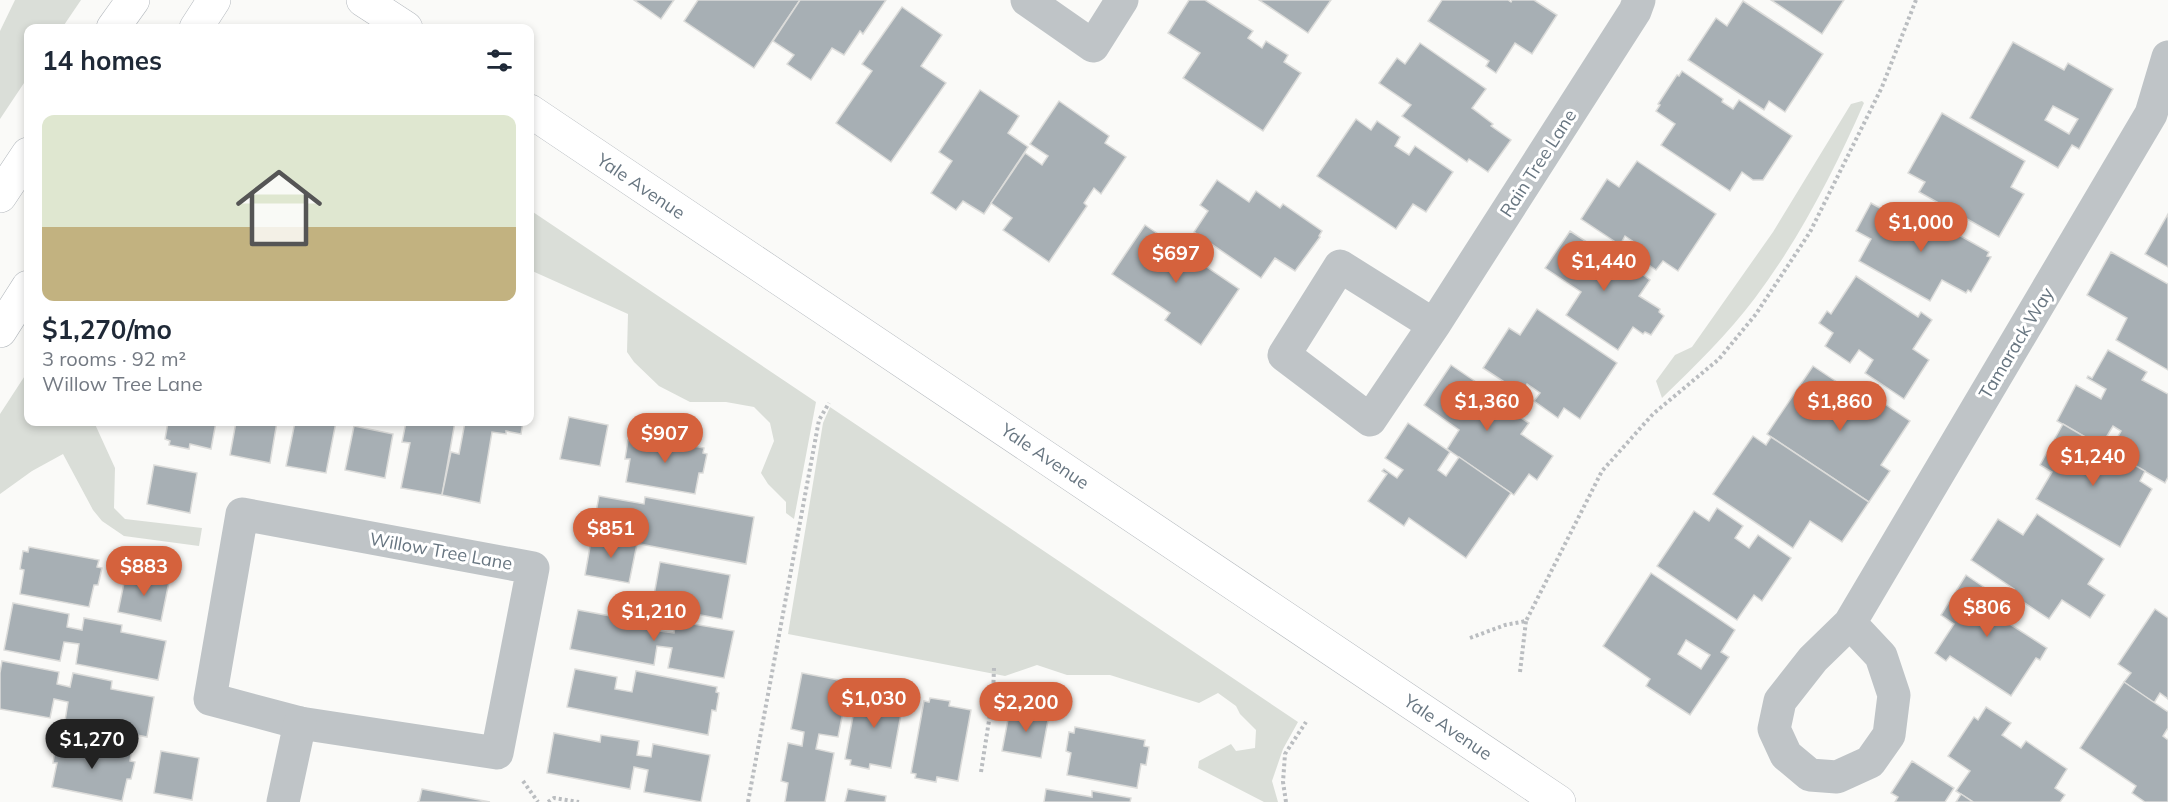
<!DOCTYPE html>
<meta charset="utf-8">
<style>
:root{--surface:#fff;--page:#f6f6f7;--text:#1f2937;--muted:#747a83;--line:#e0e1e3;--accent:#d5623d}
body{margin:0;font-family:Mulish,sans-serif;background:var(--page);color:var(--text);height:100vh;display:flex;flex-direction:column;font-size:22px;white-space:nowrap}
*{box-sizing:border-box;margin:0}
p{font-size:20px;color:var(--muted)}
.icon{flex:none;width:33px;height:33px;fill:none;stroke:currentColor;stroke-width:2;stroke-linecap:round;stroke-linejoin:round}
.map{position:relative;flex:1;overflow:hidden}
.side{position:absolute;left:24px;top:24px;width:510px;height:402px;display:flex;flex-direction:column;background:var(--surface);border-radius:12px;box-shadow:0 3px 9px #0003}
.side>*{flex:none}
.price{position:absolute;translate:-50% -51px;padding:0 14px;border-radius:21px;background:var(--accent);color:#fff;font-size:20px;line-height:39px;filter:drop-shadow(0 2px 3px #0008)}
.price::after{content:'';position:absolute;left:50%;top:36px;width:18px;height:14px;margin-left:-9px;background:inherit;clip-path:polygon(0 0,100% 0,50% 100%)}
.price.active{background:#222;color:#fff}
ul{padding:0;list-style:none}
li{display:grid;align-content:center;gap:12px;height:318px;padding:0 18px}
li+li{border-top:2px solid var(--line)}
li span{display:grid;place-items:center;height:186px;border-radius:12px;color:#555}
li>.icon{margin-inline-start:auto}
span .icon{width:108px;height:108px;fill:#fffc;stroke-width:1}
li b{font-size:26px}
h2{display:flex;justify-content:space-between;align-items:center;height:72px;padding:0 18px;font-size:26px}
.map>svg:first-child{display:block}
.green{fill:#daded8}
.building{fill:#a7afb4;stroke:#dcdcda;stroke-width:1.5;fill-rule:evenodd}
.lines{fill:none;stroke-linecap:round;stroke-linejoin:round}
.secondary-casing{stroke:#b4b9be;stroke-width:34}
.path{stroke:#babdc0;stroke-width:4;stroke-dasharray:3 3;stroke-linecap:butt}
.street{stroke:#bfc4c7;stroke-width:33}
.secondary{stroke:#fff;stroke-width:33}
.labels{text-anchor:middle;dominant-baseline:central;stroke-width:6;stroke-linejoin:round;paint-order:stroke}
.street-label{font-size:18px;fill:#677580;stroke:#fff}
</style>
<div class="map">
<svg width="2168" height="802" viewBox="0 0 2168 802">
<rect width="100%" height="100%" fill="#fafaf8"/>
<g class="green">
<path d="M 15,0 L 81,0 L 62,28 L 28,28 L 28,77 L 0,119 L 0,31 Z"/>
<path d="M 1862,101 L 1864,103 C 1834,171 1800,238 1755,298 C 1728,334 1695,366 1662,398 L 1656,381 L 1675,355 L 1692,347 L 1773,232 L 1851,104 Z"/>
<path d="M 530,210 L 816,402 L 794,519 L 786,513 L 786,502 L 768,484 L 761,473 L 774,441 L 770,423 L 754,407 L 726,402 L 690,402 L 659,386 L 634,362 L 627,352 L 628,314 L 530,270 Z"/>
<path d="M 28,371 L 28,422 L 94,422 L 115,468 L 114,508 L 125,519 L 202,528 L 199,546 L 124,536 L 102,521 L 93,510 L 63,454 L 32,471 L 0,494 L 0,414 Z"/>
<path d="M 830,407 L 1298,722 L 1283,749 L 1272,781 L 1278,802 L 1264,802 L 1198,768 L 1199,761 L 1231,744 L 1236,751 L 1255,748 L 1256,730 L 1240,714 L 1236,706 L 1218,693 L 1199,703 L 1110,675 L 1067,675 L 1037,665 L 1005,676 L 788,634 L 823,423 Z"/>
</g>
<g class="building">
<path d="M 634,0 L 674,0 L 661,19 Z"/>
<path d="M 698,0 L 800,0 L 754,68 L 684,21 Z"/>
<path d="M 800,0 L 886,0 L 863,34 L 860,31 L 844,55 L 832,48 L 811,80 L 787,64 L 794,55 L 773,41 Z"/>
<path d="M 1189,0 L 1205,0 L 1253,31 L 1248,38 L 1262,48 L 1266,41 L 1288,55 L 1284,62 L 1301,73 L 1263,131 L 1183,78 L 1200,53 L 1168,33 Z"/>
<path d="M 1259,0 L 1331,0 L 1308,33 Z"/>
<path d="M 1442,0 L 1508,0 L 1511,2 L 1512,0 L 1534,0 L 1557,15 L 1532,54 L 1515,43 L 1496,73 L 1486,66 L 1489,61 L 1428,21 Z"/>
<path d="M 1771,0 L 1844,0 L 1822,34 Z"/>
<path d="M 1743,1 L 1823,54 L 1785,112 L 1769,101 L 1764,110 L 1688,60 L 1716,18 L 1727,26 Z"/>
<path d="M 902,7 L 942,35 L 921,66 L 946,83 L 891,162 L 836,123 L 872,71 L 862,64 Z"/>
<path d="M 2013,42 L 2064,70 L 2068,63 L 2113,89 L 2079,149 L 2072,145 L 2058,168 L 1970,118 ZM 2053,106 L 2078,119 L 2069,134 L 2045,120 Z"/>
<path d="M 1420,43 L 1486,89 L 1472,108 L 1493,124 L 1491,126 L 1511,140 L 1488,172 L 1469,159 L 1467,162 L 1402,116 L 1411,105 L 1379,83 L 1397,58 L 1405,64 Z"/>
<path d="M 1682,71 L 1723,99 L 1722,102 L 1733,109 L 1739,100 L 1792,136 L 1763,180 L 1753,180 L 1742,172 L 1730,191 L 1661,145 L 1675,124 L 1656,111 L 1660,105 L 1658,104 L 1677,75 L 1679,76 Z"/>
<path d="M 980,90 L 1019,116 L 1008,133 L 1028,147 L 984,214 L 963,201 L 956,210 L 931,193 L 952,161 L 939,152 Z"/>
<path d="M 1059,101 L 1109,136 L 1105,143 L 1126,157 L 1101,194 L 1094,188 L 1084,203 L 1087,206 L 1049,262 L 1003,230 L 1012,218 L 991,203 L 1025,153 L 1042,165 L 1048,156 L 1030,144 Z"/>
<path d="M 1942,113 L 2025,161 L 2011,187 L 2024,194 L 1999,237 L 1919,192 L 1925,182 L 1908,173 Z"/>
<path d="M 1356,119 L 1371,130 L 1377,121 L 1400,137 L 1395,146 L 1409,155 L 1415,146 L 1453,172 L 1426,212 L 1413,204 L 1396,229 L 1317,176 Z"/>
<path d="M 1637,161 L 1716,214 L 1678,271 L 1663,261 L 1656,270 L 1633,254 L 1638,245 L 1625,236 L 1620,245 L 1581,219 L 1607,179 L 1619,187 Z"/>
<path d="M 1217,180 L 1249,202 L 1256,191 L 1280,208 L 1283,204 L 1322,231 L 1319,236 L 1320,237 L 1295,271 L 1275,258 L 1261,278 L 1194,232 L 1208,211 L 1200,205 Z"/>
<path d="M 1871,203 L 1912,226 L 1920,213 L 1929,218 L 1934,212 L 1952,223 L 1948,229 L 1989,252 L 1987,256 L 1991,257 L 1971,292 L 1968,290 L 1966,293 L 1942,280 L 1930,301 L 1859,261 L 1871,239 L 1856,231 Z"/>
<path d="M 2168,214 L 2168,267 L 2145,254 Z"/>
<path d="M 1145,225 L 1239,289 L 1201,345 L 1165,320 L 1170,313 L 1112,274 Z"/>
<path d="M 1570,231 L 1614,260 L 1617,256 L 1650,280 L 1639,296 L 1660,309 L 1659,312 L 1664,316 L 1651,335 L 1645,332 L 1643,334 L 1633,327 L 1618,350 L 1566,315 L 1581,292 L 1545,268 Z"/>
<path d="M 2111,252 L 2168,284 L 2168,370 L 2116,340 L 2127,318 L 2087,295 Z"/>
<path d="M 1856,276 L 1918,317 L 1921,312 L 1932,320 L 1913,349 L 1929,360 L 1904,399 L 1865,373 L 1873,360 L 1859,350 L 1850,363 L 1825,346 L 1833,333 L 1819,323 L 1827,311 L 1831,314 Z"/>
<path d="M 1537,309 L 1617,363 L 1580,419 L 1564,408 L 1558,418 L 1534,401 L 1540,393 L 1527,384 L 1521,393 L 1483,368 L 1509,328 L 1520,335 Z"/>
<path d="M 2108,350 L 2147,372 L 2142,380 L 2168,394 L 2168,477 L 2165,483 L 2110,451 L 2121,431 L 2113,426 L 2101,446 L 2057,421 L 2076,385 L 2101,399 L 2106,389 L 2087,378 L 2088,376 L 2092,378 Z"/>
<path d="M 1451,365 L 1507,403 L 1504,407 L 1529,423 L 1521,434 L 1553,456 L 1537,480 L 1529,474 L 1514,495 L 1447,449 L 1459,430 L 1424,405 Z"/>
<path d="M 1813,366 L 1870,404 L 1874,397 L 1910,421 L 1881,465 L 1890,471 L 1869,502 L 1767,434 Z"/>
<path d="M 569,417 L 608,425 L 600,466 L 560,459 Z"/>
<path d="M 168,422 L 216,422 L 211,449 L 190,444 L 189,449 L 169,445 L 170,441 L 165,439 Z"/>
<path d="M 236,422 L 277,422 L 270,463 L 230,455 Z"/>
<path d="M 295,422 L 336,422 L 326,473 L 286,466 Z"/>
<path d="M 406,422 L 455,422 L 442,495 L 401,488 L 410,443 L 402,442 Z"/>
<path d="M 465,422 L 523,422 L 521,434 L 506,431 L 506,434 L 492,432 L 480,503 L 442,495 L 451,452 L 459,454 Z"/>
<path d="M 1408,423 L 1450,452 L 1438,470 L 1446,476 L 1459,457 L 1511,493 L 1466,558 L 1409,518 L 1404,526 L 1368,501 L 1387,474 L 1382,471 L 1384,469 L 1397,478 L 1403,470 L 1385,458 Z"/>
<path d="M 2063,424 L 2097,444 L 2091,454 L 2111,466 L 2117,455 L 2145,471 L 2140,481 L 2152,489 L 2120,547 L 2036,499 L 2052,472 L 2040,465 Z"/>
<path d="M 354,426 L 393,434 L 385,478 L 345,470 Z"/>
<path d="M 634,435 L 704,448 L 703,453 L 707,454 L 703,473 L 699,473 L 695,494 L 626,482 L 630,459 L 625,459 L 628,440 L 633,440 Z"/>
<path d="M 1753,436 L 1766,445 L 1771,437 L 1869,502 L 1842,542 L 1810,521 L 1793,548 L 1713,494 Z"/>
<path d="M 154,465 L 197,473 L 190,513 L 147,504 Z"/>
<path d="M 599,496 L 644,504 L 645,497 L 754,517 L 746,564 L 592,535 Z"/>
<path d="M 1717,508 L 1743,526 L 1735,538 L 1749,548 L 1758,535 L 1791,558 L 1762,601 L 1754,595 L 1737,620 L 1657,566 L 1694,511 L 1709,521 Z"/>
<path d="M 2037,514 L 2104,559 L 2088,584 L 2105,595 L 2090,618 L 2062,600 L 2049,619 L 2011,594 L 2014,589 L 1971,560 L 1998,519 L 2023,535 Z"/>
<path d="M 592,535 L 637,544 L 629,583 L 585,575 Z"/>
<path d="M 29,547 L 99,560 L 97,567 L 102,568 L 98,585 L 94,585 L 89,607 L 20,594 L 24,570 L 20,569 L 23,551 L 28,552 Z"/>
<path d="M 660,562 L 730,575 L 722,619 L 652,606 Z"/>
<path d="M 126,573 L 169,582 L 161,621 L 118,612 Z"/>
<path d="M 1651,573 L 1735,630 L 1721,652 L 1729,657 L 1690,715 L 1646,686 L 1650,679 L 1603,646 ZM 1686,640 L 1710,655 L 1701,669 L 1678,654 Z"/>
<path d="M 1966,575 L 2003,600 L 1994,614 L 2047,648 L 2040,660 L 2036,658 L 2011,696 L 1950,656 L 1946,661 L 1935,653 L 1954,624 L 1941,615 Z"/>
<path d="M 13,603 L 69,614 L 67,627 L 82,630 L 84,618 L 122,625 L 121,632 L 166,641 L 158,680 L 76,664 L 79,644 L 64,642 L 60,661 L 4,650 Z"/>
<path d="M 2155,609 L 2168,618 L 2168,699 L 2160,693 L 2154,703 L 2124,682 L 2131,673 L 2118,664 Z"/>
<path d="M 578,610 L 622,618 L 623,611 L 662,618 L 660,631 L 674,633 L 676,621 L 734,631 L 724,678 L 668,668 L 672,648 L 657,646 L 654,665 L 570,649 Z"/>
<path d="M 2,661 L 59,672 L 57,684 L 70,687 L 73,673 L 112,681 L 111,689 L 154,697 L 147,737 L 65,721 L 68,702 L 54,699 L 50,718 L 0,709 L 0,673 Z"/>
<path d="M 575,669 L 617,677 L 615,689 L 632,692 L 636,671 L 717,687 L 716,692 L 719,693 L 716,711 L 712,710 L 708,735 L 567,707 Z"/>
<path d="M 802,673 L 849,682 L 838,737 L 819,734 L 816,749 L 834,753 L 825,802 L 785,802 L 788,783 L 781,781 L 788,743 L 802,746 L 804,732 L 791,729 Z"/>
<path d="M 2124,682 L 2168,712 L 2168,728 L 2163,736 L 2168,740 L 2168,802 L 2145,802 L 2132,793 L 2136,786 L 2080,748 Z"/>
<path d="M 863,686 L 882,690 L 882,694 L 904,698 L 891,768 L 870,764 L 869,769 L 850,765 L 851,760 L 845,759 L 858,689 L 862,690 Z"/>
<path d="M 930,698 L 950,701 L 949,706 L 971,710 L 958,781 L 937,777 L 936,782 L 915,778 L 916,774 L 911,773 L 924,701 L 929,702 Z"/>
<path d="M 1986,707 L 2011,723 L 2002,735 L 2021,748 L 2026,741 L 2067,769 L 2055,788 L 2065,795 L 2060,802 L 1973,802 L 1956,791 L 1970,771 L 1948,756 L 1974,717 L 1978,720 Z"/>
<path d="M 1010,709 L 1049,715 L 1041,758 L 1002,751 Z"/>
<path d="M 1075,727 L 1145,740 L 1144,746 L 1149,747 L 1146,765 L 1141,764 L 1137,788 L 1067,775 L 1071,753 L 1066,751 L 1069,732 L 1074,733 Z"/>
<path d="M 554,733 L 600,742 L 601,735 L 639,741 L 637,755 L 651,757 L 653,744 L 710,755 L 701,802 L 644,792 L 648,770 L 634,767 L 630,789 L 547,773 Z"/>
<path d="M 62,740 L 131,754 L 130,761 L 135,762 L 131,779 L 127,779 L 122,801 L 52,787 L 57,763 L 53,763 L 56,744 L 61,745 Z"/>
<path d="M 161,751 L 199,758 L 192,800 L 154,793 Z"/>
<path d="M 1912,761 L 1954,788 L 1945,802 L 1895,802 L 1898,797 L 1891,793 Z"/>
<path d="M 422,789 L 490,802 L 417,802 L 419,802 Z"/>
<path d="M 848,789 L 886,796 L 885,802 L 845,802 Z"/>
<path d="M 1046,789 L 1092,797 L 1092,791 L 1131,798 L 1130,802 L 1044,802 Z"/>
<path d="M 1961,794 L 1973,802 L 1956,802 Z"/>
</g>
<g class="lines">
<g class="secondary-casing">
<g id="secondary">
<path d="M 363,0 L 406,28"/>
<path d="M 113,28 L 133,0"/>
<path d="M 196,28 L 214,0"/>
<path d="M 530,111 L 1559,802"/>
<path d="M 0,196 L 28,154"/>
<path d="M 0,331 L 28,287"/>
</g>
</g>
<g class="path">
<path d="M 1470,638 L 1505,625 L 1526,621 L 1602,471 L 1653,414 L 1719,359 L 1756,314 L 1810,232 L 1882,87 L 1916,0"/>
<path d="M 1520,672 L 1526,621"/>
<path d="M 981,772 L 993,695 L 994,668"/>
<path d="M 523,781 L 538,802"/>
<path d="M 548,802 L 554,798 L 579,802"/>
<path d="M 748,802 L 819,420 L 829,403"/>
<path d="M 1286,802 L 1283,782 L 1285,754 L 1306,722"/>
</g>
<g class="street">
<path d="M 1027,0 L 1093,46 L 1122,0"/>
<path d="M 1434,325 L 1340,266 L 1284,355 L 1370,420 L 1434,325 L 1635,11 L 1639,0"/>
<path d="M 242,514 L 533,568 L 497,753 L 300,723 L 210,699 Z"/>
<path d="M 1850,623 L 1881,656 L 1894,695 L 1889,735 L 1870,762 L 1837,777 L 1810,775 L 1786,755 L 1774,729 L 1780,701 L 1813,659 L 1850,623 L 2151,114 L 2168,57"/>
<path d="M 283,802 L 300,723"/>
</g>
<use href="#secondary" class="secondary"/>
</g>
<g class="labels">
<g class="street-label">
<text transform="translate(1538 163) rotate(-57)">Rain Tree Lane</text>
<text transform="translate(641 186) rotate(34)">Yale Avenue</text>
<text transform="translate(2016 343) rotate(-59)">Tamarack Way</text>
<text transform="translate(1045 456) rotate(34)">Yale Avenue</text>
<text transform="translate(441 551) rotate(10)">Willow Tree Lane</text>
<text transform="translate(1448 727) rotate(34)">Yale Avenue</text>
</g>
</g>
</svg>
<b class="price" style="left:1921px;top:253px">$1,000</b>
<b class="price" style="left:1176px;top:284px">$697</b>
<b class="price" style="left:1604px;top:292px">$1,440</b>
<b class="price" style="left:1487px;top:432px">$1,360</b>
<b class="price" style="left:1840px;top:432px">$1,860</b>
<b class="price" style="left:665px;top:464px">$907</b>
<b class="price" style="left:2093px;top:487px">$1,240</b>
<b class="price" style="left:611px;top:559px">$851</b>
<b class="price" style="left:144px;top:597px">$883</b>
<b class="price" style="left:1987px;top:638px">$806</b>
<b class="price" style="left:654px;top:642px">$1,210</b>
<b class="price" style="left:874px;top:729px">$1,030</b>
<b class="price" style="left:1026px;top:733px">$2,200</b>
<b class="price active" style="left:92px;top:770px">$1,270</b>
<section class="side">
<h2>14 homes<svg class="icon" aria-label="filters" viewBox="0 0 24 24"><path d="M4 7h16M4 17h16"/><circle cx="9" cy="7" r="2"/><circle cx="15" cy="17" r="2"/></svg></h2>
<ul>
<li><span style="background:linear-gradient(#dfe7d0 60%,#c2b280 0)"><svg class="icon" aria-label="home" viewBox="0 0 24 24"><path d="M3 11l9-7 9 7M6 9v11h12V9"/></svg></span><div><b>$1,270/mo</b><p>3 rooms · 92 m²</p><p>Willow Tree Lane</p></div></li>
</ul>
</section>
</div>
